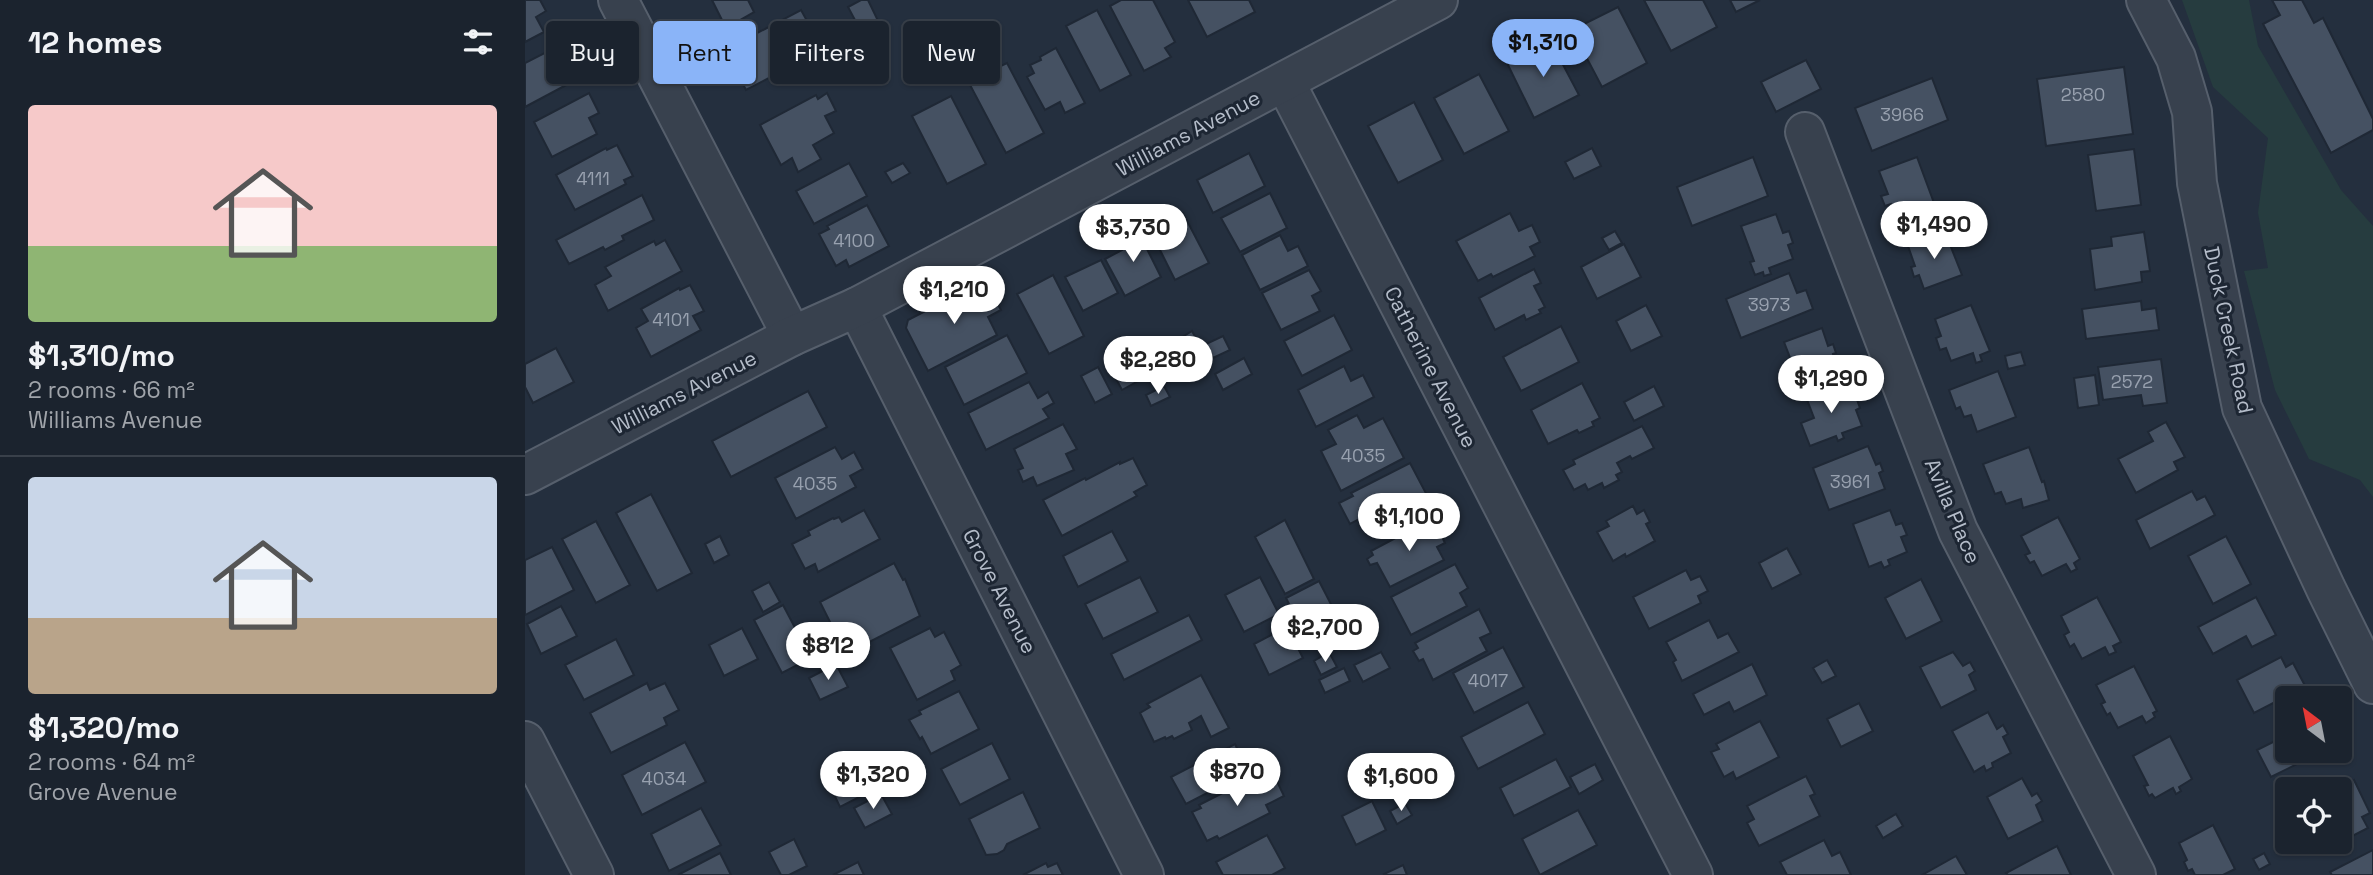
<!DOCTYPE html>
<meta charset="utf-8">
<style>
:root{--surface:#1b232e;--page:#242b36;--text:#f1f3f6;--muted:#a0a4aa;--line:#39404a;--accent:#8ab4f8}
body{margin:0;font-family:"Space Grotesk",sans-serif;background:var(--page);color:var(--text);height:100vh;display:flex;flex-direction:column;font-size:26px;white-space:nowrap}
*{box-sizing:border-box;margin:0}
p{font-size:23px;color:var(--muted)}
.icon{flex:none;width:38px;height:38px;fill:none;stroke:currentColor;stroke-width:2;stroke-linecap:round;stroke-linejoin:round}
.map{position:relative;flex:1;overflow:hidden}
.details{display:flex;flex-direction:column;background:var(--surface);width:525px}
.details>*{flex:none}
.hud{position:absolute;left:21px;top:21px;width:665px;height:63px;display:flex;gap:14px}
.needle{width:46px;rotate:328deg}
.fabs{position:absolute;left:1750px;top:686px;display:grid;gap:14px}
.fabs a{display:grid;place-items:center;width:77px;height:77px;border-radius:7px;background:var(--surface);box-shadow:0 2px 5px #0004,0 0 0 2px var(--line);font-size:35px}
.price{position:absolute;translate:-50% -60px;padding:0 16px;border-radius:24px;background:#fff;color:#222;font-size:23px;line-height:46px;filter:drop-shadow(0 2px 4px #0008)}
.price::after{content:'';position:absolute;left:50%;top:42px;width:21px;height:16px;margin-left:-10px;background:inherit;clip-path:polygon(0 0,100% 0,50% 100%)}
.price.current{background:var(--accent);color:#111}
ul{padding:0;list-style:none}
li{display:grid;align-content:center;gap:14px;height:371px;padding:0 28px}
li+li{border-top:2px solid var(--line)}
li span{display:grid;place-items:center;height:217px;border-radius:7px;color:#555}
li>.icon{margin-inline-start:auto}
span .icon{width:126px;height:126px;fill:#fffc;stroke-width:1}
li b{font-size:30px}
h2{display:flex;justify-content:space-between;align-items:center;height:84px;padding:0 28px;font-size:30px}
.chip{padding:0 24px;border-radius:7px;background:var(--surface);box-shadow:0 2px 5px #0004,0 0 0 2px var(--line);font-size:24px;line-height:63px}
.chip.current{background:var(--accent);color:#111}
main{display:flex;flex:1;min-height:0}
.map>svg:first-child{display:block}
.green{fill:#263c3f}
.building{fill:#455162;stroke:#1f2835;stroke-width:2}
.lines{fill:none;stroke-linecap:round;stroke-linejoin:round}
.minor-casing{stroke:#565f6c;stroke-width:42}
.minor{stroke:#38414e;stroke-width:38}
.labels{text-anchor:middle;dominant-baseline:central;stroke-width:6;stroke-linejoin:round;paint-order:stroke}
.number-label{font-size:18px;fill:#98a1af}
.street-label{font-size:21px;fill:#b4bcc9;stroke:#1d2633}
</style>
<main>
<section class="details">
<h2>12 homes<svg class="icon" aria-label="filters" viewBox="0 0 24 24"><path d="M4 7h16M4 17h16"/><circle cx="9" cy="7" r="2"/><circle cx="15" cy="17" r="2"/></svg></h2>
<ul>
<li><span style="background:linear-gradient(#f6c9c9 65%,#8fb573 0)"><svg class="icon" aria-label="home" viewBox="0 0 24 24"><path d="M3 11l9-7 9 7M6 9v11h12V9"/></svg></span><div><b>$1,310/mo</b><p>2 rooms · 66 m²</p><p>Williams Avenue</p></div></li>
<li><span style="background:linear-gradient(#c9d6e8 65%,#b9a48a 0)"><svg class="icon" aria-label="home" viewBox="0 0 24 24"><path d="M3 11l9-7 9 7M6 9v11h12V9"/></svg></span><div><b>$1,320/mo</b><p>2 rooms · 64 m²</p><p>Grove Avenue</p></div></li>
</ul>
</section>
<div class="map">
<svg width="1848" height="875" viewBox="0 0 1848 875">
<rect width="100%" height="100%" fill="#242f3e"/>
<path class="green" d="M 1657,0 L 1724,0 L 1733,46 L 1816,190 L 1848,226 L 1848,497 L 1835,480 L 1784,459 L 1750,390 L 1719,271 L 1743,268 L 1733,213 L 1743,138 L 1688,87 Z"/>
<g class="building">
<path d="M 0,0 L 15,0 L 21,11 L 11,17 L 19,32 L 0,42 Z"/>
<path d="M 187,0 L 223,0 L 229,12 L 201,28 Z"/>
<path d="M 336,0 L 343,0 L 356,27 L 339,37 L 323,7 Z"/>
<path d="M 596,0 L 628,0 L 650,42 L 640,48 L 646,57 L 619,71 L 585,6 Z"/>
<path d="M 663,0 L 724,0 L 730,12 L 682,37 Z"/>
<path d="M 1119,0 L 1178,0 L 1192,27 L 1146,51 Z"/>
<path d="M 1205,0 L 1235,0 L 1211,12 Z"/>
<path d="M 1747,0 L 1777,0 L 1789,23 L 1798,18 L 1848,119 L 1848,130 L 1806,153 L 1738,24 L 1755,15 Z"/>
<path d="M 1093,7 L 1122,63 L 1077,87 L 1047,30 Z"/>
<path d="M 276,10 L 291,37 L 279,43 L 286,56 L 221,90 L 200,50 Z"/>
<path d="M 572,10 L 606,75 L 575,91 L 541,26 Z"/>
<path d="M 1025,40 L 1054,95 L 1009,118 L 982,63 Z"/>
<path d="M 39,43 L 49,61 L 36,67 L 45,83 L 0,107 L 0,63 Z"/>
<path d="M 531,48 L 560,103 L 540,113 L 535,102 L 520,110 L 502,77 L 509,73 L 505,65 L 516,60 L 515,57 Z"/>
<path d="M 452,57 L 461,73 L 482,63 L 519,133 L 481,153 L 435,66 Z"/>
<path d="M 1281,60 L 1296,89 L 1251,112 L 1236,82 Z"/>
<path d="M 1599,67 L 1608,134 L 1521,146 L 1512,79 Z"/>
<path d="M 954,74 L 984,131 L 939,154 L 909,98 Z"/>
<path d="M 1407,78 L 1423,120 L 1347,151 L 1330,108 Z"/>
<path d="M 64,93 L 74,113 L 64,118 L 72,134 L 27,157 L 9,122 Z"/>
<path d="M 302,93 L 311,111 L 300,116 L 309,133 L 288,145 L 296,159 L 273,172 L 267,158 L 256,165 L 235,125 L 291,95 L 293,99 Z"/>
<path d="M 426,96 L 461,164 L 422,184 L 387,116 Z"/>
<path d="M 889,102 L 918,160 L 873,183 L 843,126 Z"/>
<path d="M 92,145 L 108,176 L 99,180 L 101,184 L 50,210 L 31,175 L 81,148 L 82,150 Z"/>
<path d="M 1067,148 L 1076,166 L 1049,179 L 1040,162 Z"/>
<path d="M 1609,149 L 1616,205 L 1571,211 L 1563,155 Z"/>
<path d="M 724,153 L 740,186 L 688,213 L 672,180 Z"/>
<path d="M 1228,157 L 1243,196 L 1167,226 L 1152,187 Z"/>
<path d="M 1392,157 L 1409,203 L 1371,218 L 1366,204 L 1360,206 L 1356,196 L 1363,194 L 1354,171 Z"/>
<path d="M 324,163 L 342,196 L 289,224 L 271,191 Z"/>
<path d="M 378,163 L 385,173 L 367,183 L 360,172 Z"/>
<path d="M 745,193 L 762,228 L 715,252 L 696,218 Z"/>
<path d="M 117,195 L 129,220 L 97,236 L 99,240 L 80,250 L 78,247 L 44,264 L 31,240 Z"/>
<path d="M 342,205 L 364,246 L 324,267 L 321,260 L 311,266 L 294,234 L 304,229 L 302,226 Z"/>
<path d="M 658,213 L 684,263 L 650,280 L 629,238 L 633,237 L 628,228 Z"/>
<path d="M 985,213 L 994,231 L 1007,225 L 1015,242 L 1005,247 L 1010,256 L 968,277 L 966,274 L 953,281 L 931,241 Z"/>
<path d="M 1251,214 L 1258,233 L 1264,231 L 1268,243 L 1263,245 L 1268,259 L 1244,268 L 1246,274 L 1239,276 L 1238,272 L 1230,275 L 1225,262 L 1229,261 L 1216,226 Z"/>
<path d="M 612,229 L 636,277 L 600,296 L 580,259 L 597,250 L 592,240 Z"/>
<path d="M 1090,231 L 1097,243 L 1084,250 L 1077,238 Z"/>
<path d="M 1420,232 L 1437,275 L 1399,289 L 1394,275 L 1389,277 L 1386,267 L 1390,266 L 1383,246 Z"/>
<path d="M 1619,232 L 1625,271 L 1616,272 L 1617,282 L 1570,290 L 1565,249 L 1587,246 L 1586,237 Z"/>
<path d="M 755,235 L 763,251 L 773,246 L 783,266 L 735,290 L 717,255 Z"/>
<path d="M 140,240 L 157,271 L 83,311 L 70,285 L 86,276 L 80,267 L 129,241 L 131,245 Z"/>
<path d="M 1099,244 L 1116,277 L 1072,299 L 1056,267 Z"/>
<path d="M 576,260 L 593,293 L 558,311 L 540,277 Z"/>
<path d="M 1009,269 L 1016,283 L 1009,286 L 1020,307 L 1014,310 L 1016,313 L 1001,320 L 999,315 L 970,330 L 954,298 Z"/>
<path d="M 784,270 L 796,291 L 787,296 L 795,311 L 756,330 L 737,293 Z"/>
<path d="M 1264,273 L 1272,293 L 1281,290 L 1288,309 L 1216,338 L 1201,299 Z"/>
<path d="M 528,275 L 559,336 L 524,354 L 492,294 Z"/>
<path d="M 460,280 L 476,310 L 463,317 L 472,335 L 403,371 L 381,328 L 383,320 Z"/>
<path d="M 165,285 L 179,311 L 168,316 L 176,330 L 126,357 L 111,328 L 123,321 L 116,309 L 154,288 L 155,290 Z"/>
<path d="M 1616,301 L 1617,310 L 1631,308 L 1634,330 L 1561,339 L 1557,309 Z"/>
<path d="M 1121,305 L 1137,336 L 1106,351 L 1091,321 Z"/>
<path d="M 1446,305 L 1465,351 L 1455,355 L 1457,361 L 1451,363 L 1448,353 L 1426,361 L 1421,348 L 1415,350 L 1411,338 L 1416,336 L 1410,319 Z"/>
<path d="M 809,315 L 827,350 L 777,376 L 759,341 Z"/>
<path d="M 1036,326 L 1054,362 L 996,391 L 978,357 Z"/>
<path d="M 1297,328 L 1303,346 L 1308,344 L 1311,353 L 1308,354 L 1313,371 L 1294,380 L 1295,384 L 1289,387 L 1287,383 L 1276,386 L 1259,342 Z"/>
<path d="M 667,331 L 684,362 L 668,371 L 651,341 Z"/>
<path d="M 482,335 L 502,373 L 439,405 L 420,367 Z"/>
<path d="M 698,336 L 705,350 L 688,358 L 681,344 Z"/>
<path d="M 31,348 L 49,382 L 8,403 L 0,387 L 0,364 Z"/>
<path d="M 1496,352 L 1500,365 L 1483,369 L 1480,356 Z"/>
<path d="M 599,353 L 613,381 L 597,390 L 582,362 Z"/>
<path d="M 719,358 L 727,374 L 698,390 L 690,374 Z"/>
<path d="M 1636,359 L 1642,403 L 1618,406 L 1616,395 L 1578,400 L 1573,367 Z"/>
<path d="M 819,366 L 826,381 L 838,375 L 849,397 L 791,427 L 773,390 Z"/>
<path d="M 573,367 L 587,394 L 570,403 L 556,376 Z"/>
<path d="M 1473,371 L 1491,417 L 1452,432 L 1446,415 L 1439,417 L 1435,407 L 1431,409 L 1424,390 Z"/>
<path d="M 1570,375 L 1574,405 L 1553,408 L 1549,378 Z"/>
<path d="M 504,382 L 513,398 L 523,392 L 529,403 L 518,409 L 524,418 L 461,450 L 443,413 Z"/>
<path d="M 1319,382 L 1326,399 L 1331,397 L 1335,408 L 1331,410 L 1337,426 L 1317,433 L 1319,438 L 1313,441 L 1311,436 L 1285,446 L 1276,423 L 1289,418 L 1281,397 Z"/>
<path d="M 1057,383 L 1075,418 L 1067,422 L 1069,426 L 1054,433 L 1052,430 L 1023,444 L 1006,410 Z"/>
<path d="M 639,386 L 645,397 L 626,406 L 621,395 Z"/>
<path d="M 1129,386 L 1139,406 L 1109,421 L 1099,402 Z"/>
<path d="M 283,391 L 302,427 L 206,477 L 187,441 Z"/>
<path d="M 832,415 L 839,428 L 858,418 L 879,458 L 816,491 L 796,451 L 811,444 L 803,430 Z"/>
<path d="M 1641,422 L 1660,457 L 1649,462 L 1653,470 L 1611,493 L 1593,459 L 1628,441 L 1623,432 Z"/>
<path d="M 538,424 L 552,449 L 541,454 L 549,470 L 512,486 L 508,477 L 498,482 L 493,470 L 498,468 L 489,449 Z"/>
<path d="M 1117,426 L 1129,448 L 1107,459 L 1105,456 L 1092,463 L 1097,472 L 1091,475 L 1094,480 L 1079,488 L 1077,483 L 1063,490 L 1060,484 L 1049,490 L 1038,470 L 1050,464 L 1048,460 Z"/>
<path d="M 1343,446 L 1351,465 L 1355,463 L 1358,471 L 1354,473 L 1360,489 L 1304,510 L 1288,468 Z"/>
<path d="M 310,447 L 317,459 L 329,452 L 338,469 L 325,476 L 331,487 L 271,519 L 250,478 Z"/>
<path d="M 1504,447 L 1517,482 L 1519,481 L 1524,500 L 1498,508 L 1496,499 L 1481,504 L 1476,492 L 1470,494 L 1458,464 Z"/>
<path d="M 608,458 L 622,485 L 609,492 L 612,496 L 537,536 L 518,500 L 560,478 L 561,480 L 595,462 L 595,464 Z"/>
<path d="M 885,463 L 904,499 L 847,528 L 840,516 L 825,524 L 814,503 L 828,496 L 826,493 Z"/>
<path d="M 1667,491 L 1672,500 L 1680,496 L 1690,515 L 1625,549 L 1611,520 Z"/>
<path d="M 126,494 L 167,573 L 132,591 L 91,513 Z"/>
<path d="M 1108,506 L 1112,514 L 1119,510 L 1125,522 L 1121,524 L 1130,541 L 1101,557 L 1100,554 L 1088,561 L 1072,532 L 1084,526 L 1081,521 Z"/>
<path d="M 339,510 L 355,539 L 293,572 L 290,564 L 280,569 L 267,544 L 285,535 L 283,531 L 308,518 L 309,519 L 314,517 L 317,522 Z"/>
<path d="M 1365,510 L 1371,525 L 1377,523 L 1382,535 L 1376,537 L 1382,552 L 1363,560 L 1365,565 L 1359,568 L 1356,562 L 1344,567 L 1328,524 Z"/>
<path d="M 1533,517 L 1555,559 L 1549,563 L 1552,569 L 1546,572 L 1541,564 L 1517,576 L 1509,561 L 1505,563 L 1500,555 L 1505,553 L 1496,536 Z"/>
<path d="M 908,518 L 920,543 L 912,547 L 919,560 L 865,587 L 852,563 L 845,565 L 842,559 L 848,555 L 846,551 Z"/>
<path d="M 760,520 L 789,579 L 760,594 L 730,537 Z"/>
<path d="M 71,521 L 105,585 L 71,603 L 37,539 Z"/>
<path d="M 587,531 L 603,561 L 553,587 L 538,556 Z"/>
<path d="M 195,536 L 204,555 L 189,563 L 180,544 Z"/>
<path d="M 1701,536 L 1726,584 L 1688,604 L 1663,556 Z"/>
<path d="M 27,547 L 49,590 L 0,615 L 0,560 Z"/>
<path d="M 1262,548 L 1276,574 L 1247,589 L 1234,563 Z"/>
<path d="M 369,563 L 378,580 L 380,579 L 395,616 L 321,654 L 295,602 Z"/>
<path d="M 930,564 L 943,588 L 935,593 L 942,606 L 886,635 L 866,597 Z"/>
<path d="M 1161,570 L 1166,580 L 1175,576 L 1183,591 L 1173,596 L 1176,603 L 1124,629 L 1108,597 Z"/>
<path d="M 615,577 L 633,612 L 578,639 L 560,604 Z"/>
<path d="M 735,577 L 754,614 L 719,632 L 700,595 Z"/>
<path d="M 1396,579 L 1417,621 L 1381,639 L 1360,598 Z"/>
<path d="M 794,581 L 811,614 L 777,630 L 761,598 Z"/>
<path d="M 244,582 L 255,602 L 238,612 L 227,591 Z"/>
<path d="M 1572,597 L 1596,642 L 1588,646 L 1591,652 L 1584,655 L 1580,647 L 1557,659 L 1549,644 L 1545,647 L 1539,635 L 1544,632 L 1536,616 Z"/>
<path d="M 1731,597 L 1751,635 L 1727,647 L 1721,636 L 1688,654 L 1673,627 Z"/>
<path d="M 258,605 L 286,658 L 257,673 L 229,620 Z"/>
<path d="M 36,606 L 52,636 L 16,654 L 2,624 Z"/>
<path d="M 954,609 L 966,633 L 955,638 L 962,651 L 908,680 L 898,659 L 894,661 L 888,651 L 893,648 L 890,643 Z"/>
<path d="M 664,615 L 677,640 L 599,680 L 586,654 Z"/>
<path d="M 1184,620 L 1193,638 L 1203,633 L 1214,652 L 1157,681 L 1148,662 L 1151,660 L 1141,642 Z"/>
<path d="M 762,627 L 778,658 L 744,675 L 729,644 Z"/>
<path d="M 217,628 L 233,659 L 199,676 L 184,645 Z"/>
<path d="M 405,628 L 410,637 L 419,632 L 436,665 L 426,671 L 430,680 L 392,700 L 365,648 Z"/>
<path d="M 91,639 L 109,675 L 59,700 L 40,665 Z"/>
<path d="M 978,647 L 999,687 L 949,713 L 928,673 Z"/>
<path d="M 804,652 L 812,667 L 796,675 L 789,661 Z"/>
<path d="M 856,652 L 865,668 L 838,682 L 829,665 Z"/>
<path d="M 1428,652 L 1438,666 L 1445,662 L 1450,671 L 1444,675 L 1451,690 L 1416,708 L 1395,667 Z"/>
<path d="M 1756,657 L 1761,667 L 1768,663 L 1786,697 L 1762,698 L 1762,702 L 1760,697 L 1729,713 L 1712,680 Z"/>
<path d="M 1302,660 L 1311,676 L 1297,683 L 1288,668 Z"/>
<path d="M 311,664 L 323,687 L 295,700 L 284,678 Z"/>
<path d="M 1227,664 L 1242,695 L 1209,712 L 1204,702 L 1179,715 L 1168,694 Z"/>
<path d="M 1609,666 L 1632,711 L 1628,713 L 1630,717 L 1621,723 L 1617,716 L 1593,728 L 1585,713 L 1582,715 L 1576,704 L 1580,702 L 1571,685 Z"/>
<path d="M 819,668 L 825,681 L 800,693 L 794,680 Z"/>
<path d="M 676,675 L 704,728 L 686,737 L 676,716 L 664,723 L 667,730 L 649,739 L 647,736 L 641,739 L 640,737 L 629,742 L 615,713 L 625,707 L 622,704 Z"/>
<path d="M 122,683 L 125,690 L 140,683 L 154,710 L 139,718 L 142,725 L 86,753 L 65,713 Z"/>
<path d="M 434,691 L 454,729 L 406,754 L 397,737 L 395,739 L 384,720 L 396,714 L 394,711 Z"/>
<path d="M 1003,702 L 1020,734 L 953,769 L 936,737 Z"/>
<path d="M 1334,703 L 1348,731 L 1316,747 L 1302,719 Z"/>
<path d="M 1463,712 L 1472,729 L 1478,725 L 1483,734 L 1478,737 L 1486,753 L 1467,763 L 1468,767 L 1461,771 L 1459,766 L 1449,772 L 1427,731 Z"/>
<path d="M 1235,721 L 1254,757 L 1211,779 L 1208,772 L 1199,777 L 1186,752 L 1194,749 L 1191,744 Z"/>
<path d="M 1762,735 L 1762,751 L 1798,751 L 1746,777 L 1732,750 Z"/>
<path d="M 1645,736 L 1667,779 L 1654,787 L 1656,791 L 1651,794 L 1648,788 L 1630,798 L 1627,794 L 1624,796 L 1619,786 L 1623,785 L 1608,756 Z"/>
<path d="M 160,742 L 181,782 L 117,815 L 97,775 Z"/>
<path d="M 467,743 L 485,779 L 435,805 L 416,769 Z"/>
<path d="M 710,744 L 723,772 L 661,804 L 646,777 Z"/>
<path d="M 1031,759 L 1046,787 L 989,816 L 975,788 Z"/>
<path d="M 1070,764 L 1078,780 L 1054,794 L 1045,777 Z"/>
<path d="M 344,769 L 354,787 L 315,807 L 306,788 Z"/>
<path d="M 749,775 L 759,796 L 741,805 L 745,813 L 694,839 L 692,836 L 682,841 L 667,812 L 676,808 L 674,805 L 719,782 L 722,788 Z"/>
<path d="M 1281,776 L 1290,794 L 1285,796 L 1295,816 L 1234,846 L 1222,823 L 1229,819 L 1222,806 Z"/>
<path d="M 1497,778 L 1507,796 L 1512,793 L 1517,801 L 1511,805 L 1518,821 L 1483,839 L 1462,797 Z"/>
<path d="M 1829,780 L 1845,813 L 1837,817 L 1843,828 L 1800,850 L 1795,842 L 1815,842 L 1815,789 L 1811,789 Z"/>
<path d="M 498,792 L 515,828 L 482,844 L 479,850 L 472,854 L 461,855 L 444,819 Z"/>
<path d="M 356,794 L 367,814 L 340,828 L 329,808 Z"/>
<path d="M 847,801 L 861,830 L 831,845 L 817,816 Z"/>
<path d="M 880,803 L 887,815 L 872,824 L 865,811 Z"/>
<path d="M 176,808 L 196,845 L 144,871 L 126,834 Z"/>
<path d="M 1053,810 L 1072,845 L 1015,875 L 997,839 Z"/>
<path d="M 1371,814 L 1378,826 L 1358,838 L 1351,826 Z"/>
<path d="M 1688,825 L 1710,869 L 1698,875 L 1670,875 L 1667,869 L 1663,871 L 1659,862 L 1662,860 L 1654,843 Z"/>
<path d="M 742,835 L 760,868 L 747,875 L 698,875 L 691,862 Z"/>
<path d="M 269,839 L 282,866 L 264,875 L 256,875 L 244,852 Z"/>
<path d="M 1299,840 L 1307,856 L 1315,852 L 1326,875 L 1262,875 L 1255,862 Z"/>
<path d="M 1532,846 L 1546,875 L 1483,875 L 1481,873 Z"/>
<path d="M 1848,850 L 1848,875 L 1807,875 L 1805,872 Z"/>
<path d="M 195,853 L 206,875 L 153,875 Z"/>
<path d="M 1739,853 L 1745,864 L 1734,870 L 1728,859 Z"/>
<path d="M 1431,856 L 1442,875 L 1397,875 Z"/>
<path d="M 333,862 L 339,875 L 308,875 Z"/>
<path d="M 521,863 L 523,867 L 532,863 L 538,875 L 498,875 Z"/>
<path d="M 878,865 L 882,875 L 860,875 L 859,874 Z"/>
</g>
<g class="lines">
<g class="minor-casing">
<g id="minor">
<path d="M 93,0 L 267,336"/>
<path d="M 1621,0 L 1651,58 L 1667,112 L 1672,183 L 1717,408 L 1801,589 L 1848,684"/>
<path d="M 760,82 L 1168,875"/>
<path d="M 1280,132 L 1433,531 L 1611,875"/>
<path d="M 332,307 L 619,875"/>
<path d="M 0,475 L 267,336 L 332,307 L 913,0"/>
<path d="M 0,741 L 69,875"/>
</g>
</g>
<use href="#minor" class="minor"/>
</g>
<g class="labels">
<g class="number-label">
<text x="1558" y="94">2580</text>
<text x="1377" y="114">3966</text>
<text x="68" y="178">4111</text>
<text x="329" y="240">4100</text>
<text x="1244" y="304">3973</text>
<text x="146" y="319">4101</text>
<text x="1607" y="381">2572</text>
<text x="838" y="455">4035</text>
<text x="1325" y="481">3961</text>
<text x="290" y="483">4035</text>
<text x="963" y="680">4017</text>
<text x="139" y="778">4034</text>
</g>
<g class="street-label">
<text transform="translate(663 133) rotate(-28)">Williams Avenue</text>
<text transform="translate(1704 330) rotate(78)">Duck Creek Road</text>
<text transform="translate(906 367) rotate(63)">Catherine Avenue</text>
<text transform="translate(159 392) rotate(-27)">Williams Avenue</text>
<text transform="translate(1428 511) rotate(67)">Avilla Place</text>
<text transform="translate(475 591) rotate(63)">Grove Avenue</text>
</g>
</g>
</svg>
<div class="fabs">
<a><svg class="needle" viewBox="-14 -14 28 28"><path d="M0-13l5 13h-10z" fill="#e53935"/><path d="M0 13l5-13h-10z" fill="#a0a4aa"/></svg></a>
<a><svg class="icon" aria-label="locate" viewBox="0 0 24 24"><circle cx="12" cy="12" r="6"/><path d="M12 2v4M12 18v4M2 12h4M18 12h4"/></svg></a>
</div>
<b class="price current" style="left:1018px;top:79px">$1,310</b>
<b class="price" style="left:1409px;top:261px">$1,490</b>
<b class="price" style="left:608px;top:264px">$3,730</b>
<b class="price" style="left:429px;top:326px">$1,210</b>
<b class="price" style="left:633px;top:396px">$2,280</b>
<b class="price" style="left:1306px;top:415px">$1,290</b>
<b class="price" style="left:884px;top:553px">$1,100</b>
<b class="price" style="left:800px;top:664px">$2,700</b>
<b class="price" style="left:303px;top:682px">$812</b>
<b class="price" style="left:712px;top:808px">$870</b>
<b class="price" style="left:348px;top:811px">$1,320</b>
<b class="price" style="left:876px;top:813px">$1,600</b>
<div class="hud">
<a class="chip">Buy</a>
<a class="chip current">Rent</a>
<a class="chip">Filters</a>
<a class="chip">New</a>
</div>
</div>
</main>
